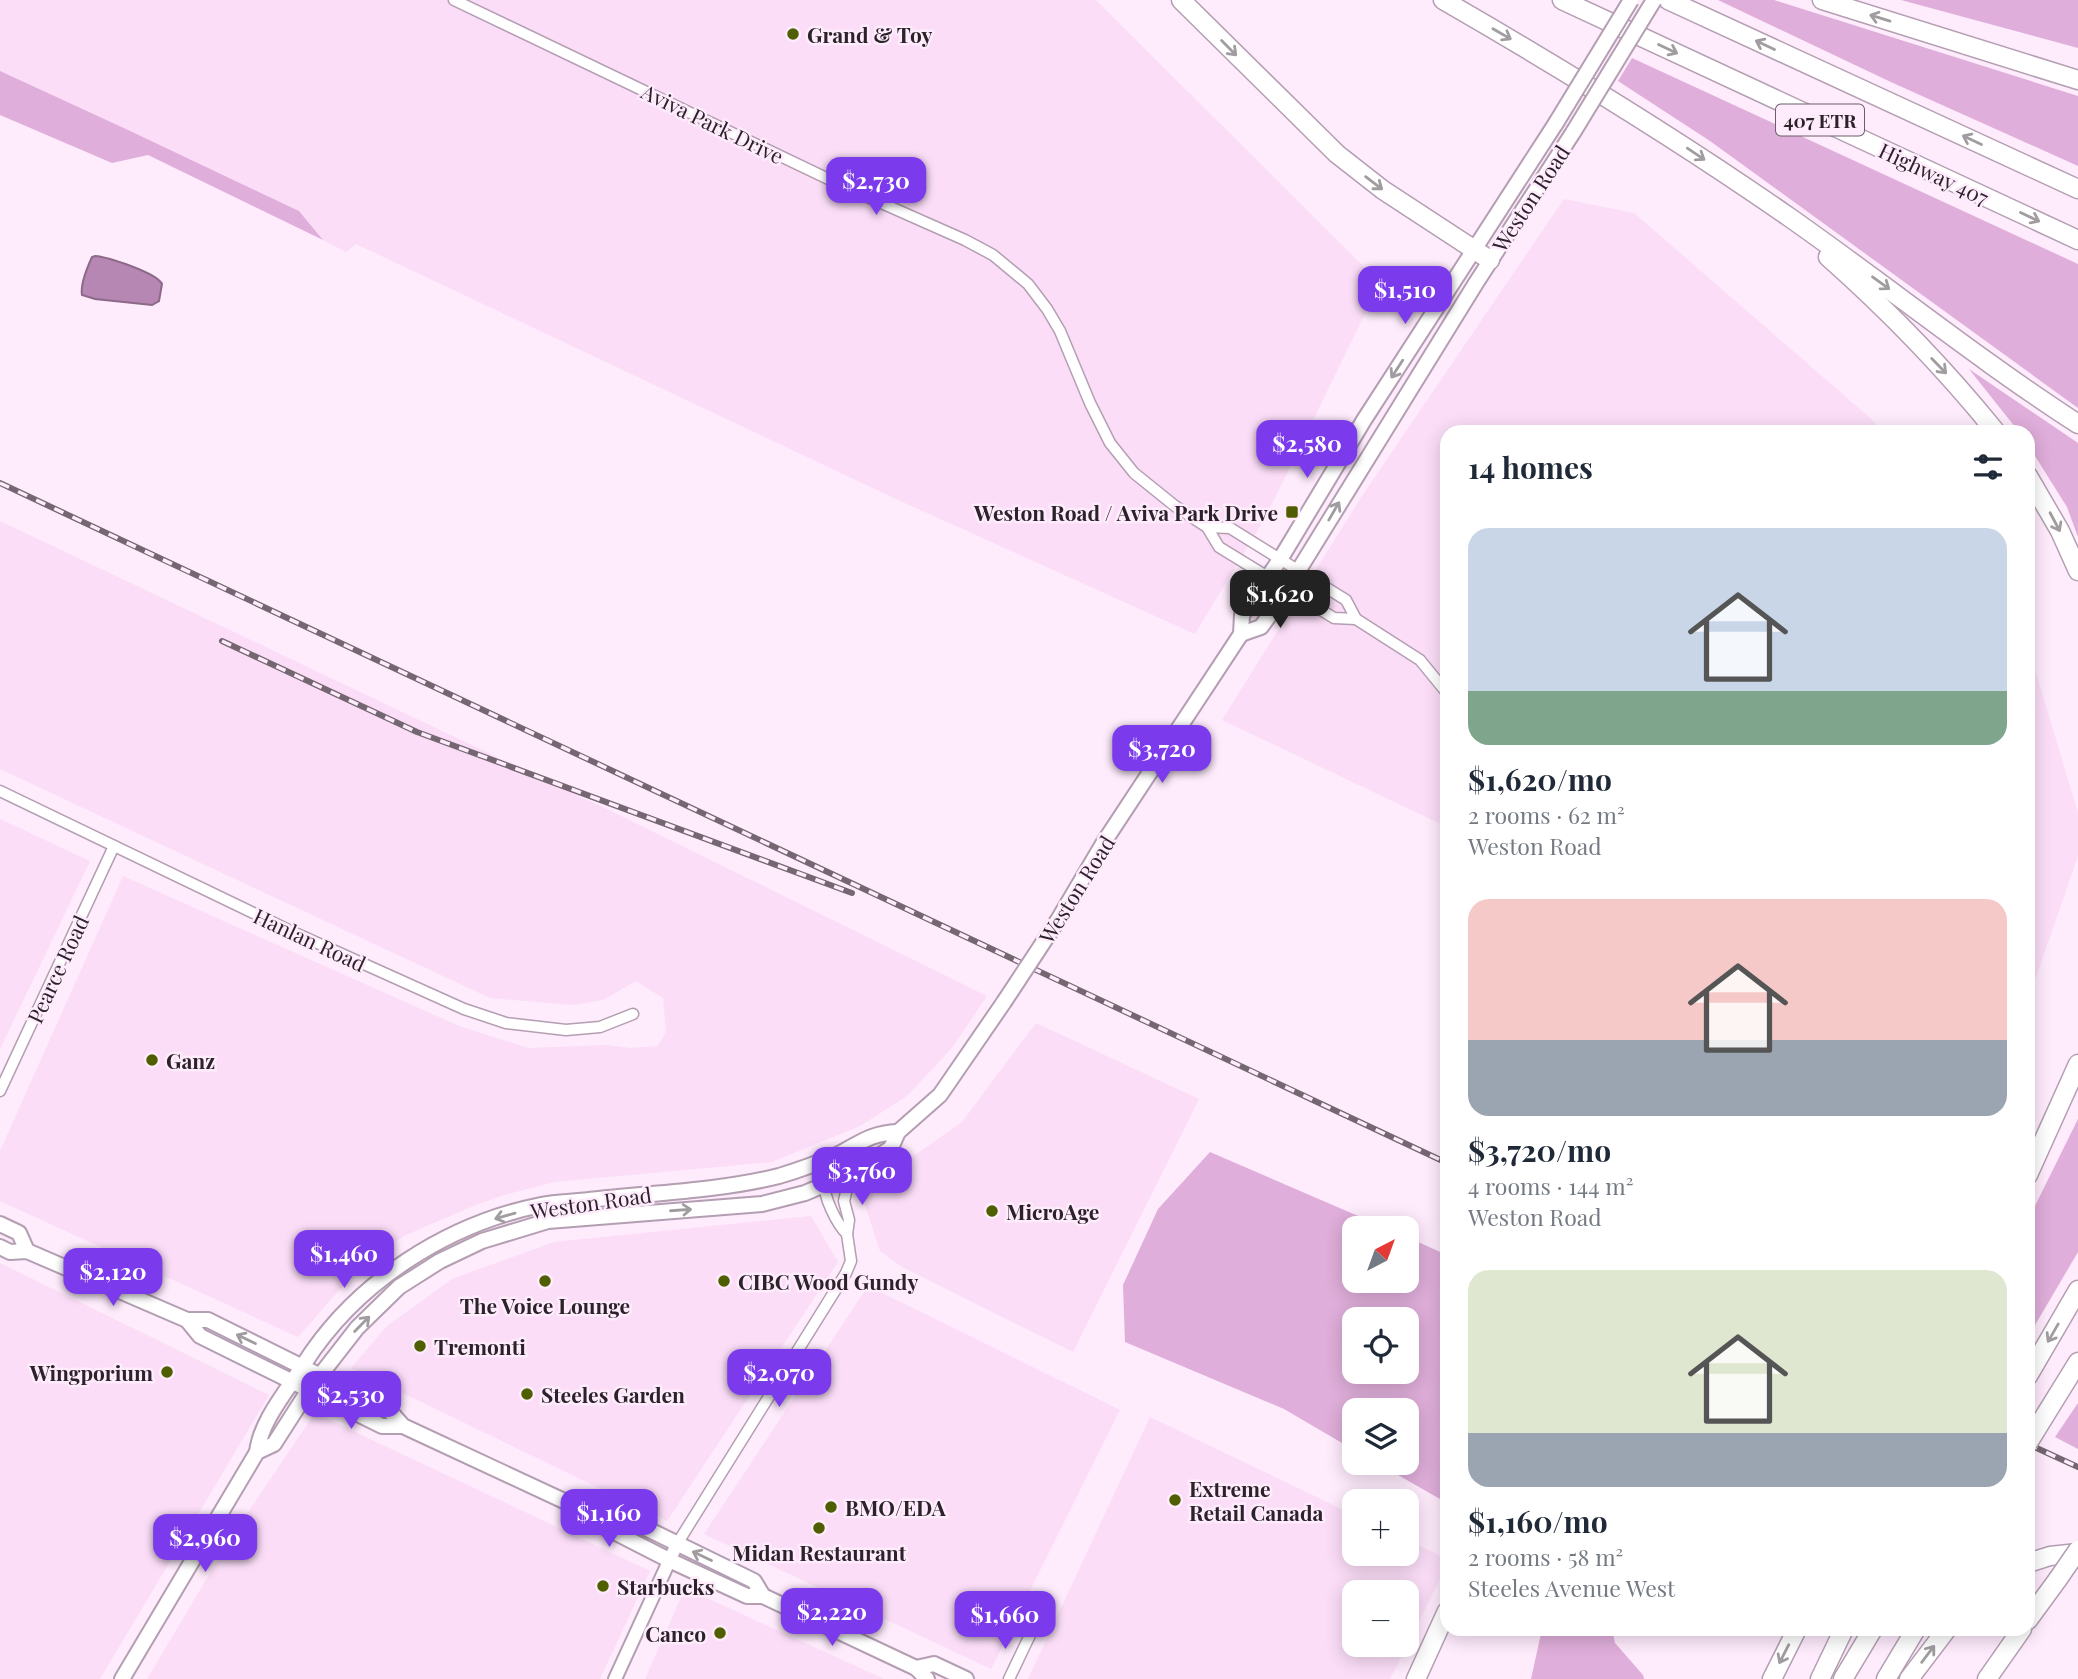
<!DOCTYPE html>
<meta charset="utf-8">
<style>
:root{--surface:#fff;--page:#f6f6f7;--text:#1f2937;--muted:#747a83;--accent:#7c3aed}
body{margin:0;font-family:"Playfair Display",serif;background:var(--page);color:var(--text);height:100vh;display:flex;flex-direction:column;font-size:26px;white-space:nowrap}
*{box-sizing:border-box;margin:0}
p{font-size:23px;color:var(--muted)}
.icon{flex:none;width:38px;height:38px;fill:none;stroke:currentColor;stroke-width:2;stroke-linecap:round;stroke-linejoin:round}
.map{position:relative;flex:1;overflow:hidden}
.drawer{position:absolute;left:1440px;top:425px;width:595px;height:1211px;display:flex;flex-direction:column;background:var(--surface);border-radius:21px;box-shadow:0 4px 18px #0003}
.drawer>*{flex:none}
.needle{width:46px;rotate:41deg}
.buttons{position:absolute;left:1342px;top:1216px;display:grid;gap:14px}
.buttons a{display:grid;place-items:center;width:77px;height:77px;border-radius:14px;background:var(--surface);box-shadow:0 4px 18px #0003;font-size:35px}
.price{position:absolute;translate:-50% -60px;padding:0 16px;border-radius:14px;background:var(--accent);color:#fff;font-size:23px;line-height:46px;filter:drop-shadow(0 2px 4px #0008)}
.price::after{content:'';position:absolute;left:50%;top:42px;width:21px;height:16px;margin-left:-10px;background:inherit;clip-path:polygon(0 0,100% 0,50% 100%)}
.price.active{background:#222;color:#fff}
ul{padding:0;list-style:none}
li{display:grid;align-content:center;gap:14px;height:371px;padding:0 28px}
li span{display:grid;place-items:center;height:217px;border-radius:21px;color:#555}
li>.icon{margin-inline-start:auto}
span .icon{width:126px;height:126px;fill:#fffc;stroke-width:1}
li b{font-size:30px}
h2{display:flex;justify-content:space-between;align-items:center;height:84px;padding:0 28px;font-size:30px}
.map>svg:first-child{display:block}
.built{fill:#fbddf8}
.green{fill:#dfaeda;fill-rule:evenodd}
.water{fill:#b687b2;stroke:#8c6989;stroke-width:2}
.lines{fill:none;stroke-linecap:round;stroke-linejoin:round}
.minor-casing{stroke:#b49eb2;stroke-width:13}
.tertiary-casing{stroke:#b49eb2;stroke-width:16}
.secondary-casing{stroke:#b49eb2;stroke-width:18}
.motorway-casing{stroke:#b49eb2;stroke-width:21}
.minor{stroke:#fff;stroke-width:10}
.tertiary{stroke:#fff;stroke-width:12}
.secondary{stroke:#fff;stroke-width:14}
.motorway{stroke:#fff;stroke-width:18}
.rail-casing{stroke:#746772;stroke-width:6}
.rail{stroke:#feebfc;stroke-width:3.5;stroke-dasharray:10;stroke-linecap:butt}
.secondary-bridge-casing{stroke:#b49eb2;stroke-width:18;stroke-linecap:butt}
.motorway-bridge-casing{stroke:#b49eb2;stroke-width:21;stroke-linecap:butt}
.secondary-bridge{stroke:#fff;stroke-width:14}
.motorway-bridge{stroke:#fff;stroke-width:18}
.oneway{stroke:#a09c9f}
.poi-dot{fill:#4f5e00;stroke:#feebfc;stroke-width:2.5}
.labels{text-anchor:middle;dominant-baseline:central;stroke-width:5;stroke-linejoin:round;paint-order:stroke}
.shield{fill:#feebfc;stroke:#6a5e69;stroke-width:2}
.shield-label{font-size:19px;font-weight:bold;fill:#2b222a}
.poi-label{font-size:21px;font-weight:bold;fill:#2b222a;stroke:#feebfc;text-anchor:start}
.street-label{font-size:21px;fill:#2b222a;stroke:#feebfc}
</style>
<div class="map">
<svg width="2078" height="1679" viewBox="0 0 2078 1679">
<rect width="100%" height="100%" fill="#feebfc"/>
<g class="built">
<path d="M 0,0 L 1096,0 L 1380,283 L 1265,518 L 1195,634 L 896,499 L 356,244 L 346,252 L 323,240 L 299,211 L 0,73 Z"/>
<path d="M 1564,199 L 1634,213 L 1868,416 L 1883,432 L 1447,432 L 1447,827 L 1222,720 L 1362,496 Z"/>
<path d="M 0,521 L 615,813 L 987,996 L 952,1048 L 907,1096 L 860,1126 L 772,1162 L 554,1182 L 504,1195 L 473,1206 L 404,1236 L 383,1249 L 341,1288 L 298,1337 L 0,1201 L 0,1151 L 123,876 L 459,1026 L 528,1048 L 607,1045 L 630,1048 L 658,1046 L 666,1032 L 663,998 L 636,981 L 603,1000 L 572,1005 L 490,998 L 0,769 Z"/>
<path d="M 2028,646 L 2078,813 L 2078,856 L 2028,1000 Z"/>
<path d="M 0,819 L 90,861 L 0,1049 Z"/>
<path d="M 1036,1023 L 1199,1099 L 1073,1352 L 902,1267 L 880,1251 L 861,1193 L 962,1122 Z"/>
<path d="M 811,1216 L 838,1262 L 667,1521 L 351,1368 L 387,1326 L 452,1279 L 554,1242 Z"/>
<path d="M 0,1263 L 269,1395 L 100,1679 L 0,1679 Z"/>
<path d="M 868,1286 L 1120,1410 L 991,1669 L 704,1534 Z"/>
<path d="M 315,1413 L 650,1571 L 600,1679 L 147,1679 L 234,1533 Z"/>
<path d="M 1150,1417 L 1354,1515 L 1354,1554 L 1407,1554 L 1407,1540 L 1447,1559 L 1447,1565 L 1407,1645 L 1407,1592 L 1354,1592 L 1354,1645 L 1407,1645 L 1390,1679 L 1028,1679 Z"/>
<path d="M 685,1588 L 884,1679 L 645,1679 Z"/>
</g>
<g class="green">
<path d="M 1718,0 L 1774,0 L 2078,96 L 2078,166 L 1893,83 Z"/>
<path d="M 1901,0 L 2078,0 L 2078,48 Z"/>
<path d="M 1632,58 L 2078,264 L 2078,408 L 1710,141 L 1618,81 Z"/>
<path d="M 0,71 L 128,130 L 299,211 L 323,240 L 148,155 L 112,163 L 0,115 Z"/>
<path d="M 1969,369 L 2078,443 L 2078,537 L 2067,507 L 2028,445 L 2028,432 L 2019,432 Z"/>
<path d="M 2078,1119 L 2078,1252 L 2028,1337 L 2028,1220 Z"/>
<path d="M 1210,1152 L 1386,1228 L 1354,1228 L 1354,1281 L 1407,1281 L 1407,1237 L 1447,1255 L 1447,1503 L 1377,1463 L 1407,1463 L 1407,1410 L 1354,1410 L 1354,1450 L 1284,1409 L 1125,1342 L 1123,1285 L 1158,1209 ZM 1354,1320 L 1407,1320 L 1407,1372 L 1354,1372 Z"/>
<path d="M 2078,1403 L 2078,1449 L 2055,1437 Z"/>
<path d="M 1542,1629 L 1612,1629 L 1615,1643 L 1643,1675 L 1644,1679 L 1531,1679 Z"/>
</g>
<path class="water" d="M 95,256 C 108,257 157,273 162,284 L 159,301 L 152,305 L 95,299 L 82,295 C 80,284 87,268 92,257 Z"/>
<g class="lines">
<g class="minor-casing">
<g id="minor">
<path d="M 454,0 L 843,186 L 965,240 L 993,255 L 1028,284 L 1047,309 L 1060,331 L 1090,403 L 1110,443 L 1134,473 L 1175,506 L 1207,527 L 1219,547 L 1334,618 L 1356,619"/>
<path d="M 1207,527 L 1230,528 L 1346,600 L 1356,619 L 1420,660 L 1447,693"/>
<path d="M 0,791 L 295,933 L 464,1009 L 506,1023 L 566,1030 L 600,1027 L 633,1014"/>
<path d="M 0,1091 L 114,846"/>
<path d="M 835,1156 C 831,1164 825,1173 825,1183 C 823,1197 837,1224 847,1234"/>
<path d="M 677,1544 L 846,1273 L 851,1261 L 847,1234 L 849,1220 L 844,1201 L 848,1184 L 854,1172"/>
<path d="M 1009,1679 L 1030,1635"/>
</g>
</g>
<g class="tertiary-casing">
<path id="tertiary" d="M 615,1679 L 677,1544"/>
</g>
<g class="secondary-casing">
<g id="secondary">
<path d="M 1241,634 L 1261,627 L 1279,602 L 1476,283 L 1574,131"/>
<path d="M 1058,920 L 1104,842 L 1241,634 L 1242,615 L 1281,558 L 1364,420 L 1556,123"/>
<path d="M 0,1224 L 19,1233 L 27,1251"/>
<path d="M 0,1247 L 10,1252 L 27,1251 L 187,1320 L 208,1320 L 389,1410 L 403,1426 L 577,1507 L 583,1516 L 669,1560 L 747,1596 L 763,1596 L 916,1668 L 927,1679"/>
<path d="M 187,1320 L 200,1336 L 382,1426 L 403,1426"/>
<path d="M 257,1452 L 274,1444 L 308,1391 L 357,1328 L 399,1287 L 440,1261 L 482,1241 L 548,1221 L 762,1204 L 805,1193 L 854,1172 L 891,1148 L 898,1132 L 940,1095 L 1004,1002"/>
<path d="M 577,1507 L 590,1501 L 754,1581 L 763,1596"/>
<path d="M 916,1668 L 934,1664 L 966,1679"/>
<path d="M 122,1679 L 257,1452 C 261,1420 287,1391 304,1364 C 356,1282 447,1224 541,1205 C 557,1202 573,1202 589,1200 C 651,1193 719,1191 779,1176 C 799,1170 821,1162 839,1154 C 861,1142 872,1133 898,1132"/>
</g>
</g>
<g class="motorway-casing">
<g id="motorway">
<path d="M 1181,0 L 1337,154 L 1383,190 L 1490,260"/>
<path d="M 1443,0 C 1561,68 1677,139 1789,217 C 1886,285 1979,360 2078,424"/>
<path d="M 1562,0 L 2078,240"/>
<path d="M 1668,0 L 2078,189"/>
<path d="M 1822,0 L 2078,80"/>
<path d="M 1828,257 C 1889,311 1945,369 1996,432"/>
<path d="M 2028,476 L 2060,531 L 2078,571"/>
<path d="M 2028,1175 L 2078,1064"/>
<path d="M 2028,1376 L 2078,1290"/>
<path d="M 2036,1430 L 2078,1362"/>
<path d="M 2028,1563 L 2050,1556 L 2078,1553"/>
<path d="M 2028,1620 L 2058,1579"/>
<path d="M 1416,1679 L 1447,1611"/>
<path d="M 1772,1679 L 1797,1629"/>
<path d="M 1820,1679 L 1844,1629"/>
<path d="M 1843,1679 L 1873,1629"/>
<path d="M 1886,1679 L 1916,1629"/>
<path d="M 1909,1679 L 1947,1629"/>
<path d="M 1987,1679 L 2022,1629"/>
</g>
</g>
<use href="#minor" class="minor"/>
<use href="#tertiary" class="tertiary"/>
<use href="#secondary" class="secondary"/>
<use href="#motorway" class="motorway"/>
<g class="rail-casing">
<g id="rail">
<path d="M 0,483 L 1447,1163"/>
<path d="M 222,641 L 417,732 L 852,893"/>
<path d="M 2028,1444 L 2078,1467"/>
</g>
</g>
<use href="#rail" class="rail"/>
<g class="secondary-bridge-casing">
<g id="secondary-bridge">
<path d="M 1556,123 L 1631,0"/>
<path d="M 1574,131 L 1654,0"/>
<path d="M 1004,1002 L 1058,920"/>
</g>
</g>
<g class="motorway-bridge-casing">
<g id="motorway-bridge">
<path d="M 2028,1443 L 2036,1430"/>
<path d="M 2058,1579 L 2078,1550"/>
</g>
</g>
<use href="#secondary-bridge" class="secondary-bridge"/>
<use href="#motorway-bridge" class="motorway-bridge"/>
</g>
<defs><path id="oneway-shaft" d="M-6 0H5M1.5-3L5.5 0L1.5 3" fill="none" stroke-width="1.6" stroke-linecap="round" stroke-linejoin="round" transform="scale(1.75)"/></defs>
<g class="oneway">
<use href="#oneway-shaft" transform="translate(1880 18) rotate(-163)"/>
<use href="#oneway-shaft" transform="translate(1502 34) rotate(30)"/>
<use href="#oneway-shaft" transform="translate(1765 45) rotate(-155)"/>
<use href="#oneway-shaft" transform="translate(1229 48) rotate(45)"/>
<use href="#oneway-shaft" transform="translate(1668 49) rotate(25)"/>
<use href="#oneway-shaft" transform="translate(1972 140) rotate(-155)"/>
<use href="#oneway-shaft" transform="translate(1696 154) rotate(34)"/>
<use href="#oneway-shaft" transform="translate(1374 183) rotate(37)"/>
<use href="#oneway-shaft" transform="translate(2030 217) rotate(25)"/>
<use href="#oneway-shaft" transform="translate(1881 283) rotate(36)"/>
<use href="#oneway-shaft" transform="translate(1939 366) rotate(46)"/>
<use href="#oneway-shaft" transform="translate(1397 369) rotate(123)"/>
<use href="#oneway-shaft" transform="translate(1334 511) rotate(-60)"/>
<use href="#oneway-shaft" transform="translate(2055 522) rotate(62)"/>
<use href="#oneway-shaft" transform="translate(681 1210) rotate(-4)"/>
<use href="#oneway-shaft" transform="translate(505 1216) rotate(164)"/>
<use href="#oneway-shaft" transform="translate(362 1324) rotate(-45)"/>
<use href="#oneway-shaft" transform="translate(2053 1333) rotate(120)"/>
<use href="#oneway-shaft" transform="translate(246 1339) rotate(-154)"/>
<use href="#oneway-shaft" transform="translate(702 1556) rotate(-155)"/>
<use href="#oneway-shaft" transform="translate(1784 1654) rotate(117)"/>
<use href="#oneway-shaft" transform="translate(1928 1654) rotate(-53)"/>
</g>
<g class="poi-dot">
<circle cx="793" cy="34" r="7"/>
<rect x="1285" y="505" width="14" height="14" rx="3.5"/>
<circle cx="152" cy="1060" r="7"/>
<circle cx="992" cy="1211" r="7"/>
<circle cx="545" cy="1281" r="7"/>
<circle cx="724" cy="1281" r="7"/>
<circle cx="420" cy="1346" r="7"/>
<circle cx="167" cy="1372" r="7"/>
<circle cx="527" cy="1394" r="7"/>
<circle cx="1175" cy="1500" r="7"/>
<circle cx="831" cy="1507" r="7"/>
<circle cx="819" cy="1528" r="7"/>
<circle cx="603" cy="1586" r="7"/>
<circle cx="720" cy="1633" r="7"/>
</g>
<g class="labels">
<rect class="shield" x="1776" y="104.5" width="88" height="31" rx="5"/>
<g class="shield-label">
<text x="1820" y="120">407 ETR</text>
</g>
<g class="poi-label">
<text x="807" y="34">Grand &amp; Toy</text>
<text x="1278" y="512" text-anchor="end">Weston Road / Aviva Park Drive</text>
<text x="166" y="1060">Ganz</text>
<text x="1006" y="1211">MicroAge</text>
<text x="738" y="1281">CIBC Wood Gundy</text>
<text x="545" y="1305" text-anchor="middle">The Voice Lounge</text>
<text x="434" y="1346">Tremonti</text>
<text x="153" y="1372" text-anchor="end">Wingporium</text>
<text x="541" y="1394">Steeles Garden</text>
<text x="1189" y="1488">Extreme<tspan x="1189" dy="24">Retail Canada</tspan></text>
<text x="845" y="1507">BMO/EDA</text>
<text x="819" y="1552" text-anchor="middle">Midan Restaurant</text>
<text x="617" y="1586">Starbucks</text>
<text x="706" y="1633" text-anchor="end">Canco</text>
</g>
<g class="street-label">
<text transform="translate(713 123) rotate(26)">Aviva Park Drive</text>
<text transform="translate(1934 173) rotate(25)">Highway 407</text>
<text transform="translate(1530 198) rotate(-57)">Weston Road</text>
<text transform="translate(1076 889) rotate(-58)">Weston Road</text>
<text transform="translate(310 939) rotate(25)">Hanlan Road</text>
<text transform="translate(57 969) rotate(-65)">Pearce Road</text>
<text transform="translate(591 1202) rotate(-8)">Weston Road</text>
</g>
</g>
</svg>
<div class="buttons">
<a><svg class="needle" viewBox="-14 -14 28 28"><path d="M0-13l5 13h-10z" fill="#e53935"/><path d="M0 13l5-13h-10z" fill="#747a83"/></svg></a>
<a><svg class="icon" aria-label="locate" viewBox="0 0 24 24"><circle cx="12" cy="12" r="6"/><path d="M12 2v4M12 18v4M2 12h4M18 12h4"/></svg></a>
<a><svg class="icon" aria-label="layers" viewBox="0 0 24 24"><path d="M12 4l9 5-9 5-9-5zM3 14l9 5 9-5"/></svg></a>
<a>+</a>
<a>−</a>
</div>
<b class="price" style="left:876px;top:217px">$2,730</b>
<b class="price" style="left:1405px;top:326px">$1,510</b>
<b class="price" style="left:1307px;top:480px">$2,580</b>
<b class="price active" style="left:1280px;top:630px">$1,620</b>
<b class="price" style="left:1162px;top:785px">$3,720</b>
<b class="price" style="left:862px;top:1207px">$3,760</b>
<b class="price" style="left:344px;top:1290px">$1,460</b>
<b class="price" style="left:113px;top:1308px">$2,120</b>
<b class="price" style="left:779px;top:1409px">$2,070</b>
<b class="price" style="left:351px;top:1431px">$2,530</b>
<b class="price" style="left:609px;top:1549px">$1,160</b>
<b class="price" style="left:205px;top:1574px">$2,960</b>
<b class="price" style="left:832px;top:1648px">$2,220</b>
<b class="price" style="left:1005px;top:1651px">$1,660</b>
<section class="drawer">
<h2>14 homes<svg class="icon" aria-label="filters" viewBox="0 0 24 24"><path d="M4 7h16M4 17h16"/><circle cx="9" cy="7" r="2"/><circle cx="15" cy="17" r="2"/></svg></h2>
<ul>
<li><span style="background:linear-gradient(#c9d6e8 75%,#7fa58c 0)"><svg class="icon" aria-label="home" viewBox="0 0 24 24"><path d="M3 11l9-7 9 7M6 9v11h12V9"/></svg></span><div><b>$1,620/mo</b><p>2 rooms · 62 m²</p><p>Weston Road</p></div></li>
<li><span style="background:linear-gradient(#f6c9c9 65%,#9aa5b1 0)"><svg class="icon" aria-label="home" viewBox="0 0 24 24"><path d="M3 11l9-7 9 7M6 9v11h12V9"/></svg></span><div><b>$3,720/mo</b><p>4 rooms · 144 m²</p><p>Weston Road</p></div></li>
<li><span style="background:linear-gradient(#dfe7d0 75%,#9aa5b1 0)"><svg class="icon" aria-label="home" viewBox="0 0 24 24"><path d="M3 11l9-7 9 7M6 9v11h12V9"/></svg></span><div><b>$1,160/mo</b><p>2 rooms · 58 m²</p><p>Steeles Avenue West</p></div></li>
</ul>
</section>
</div>
